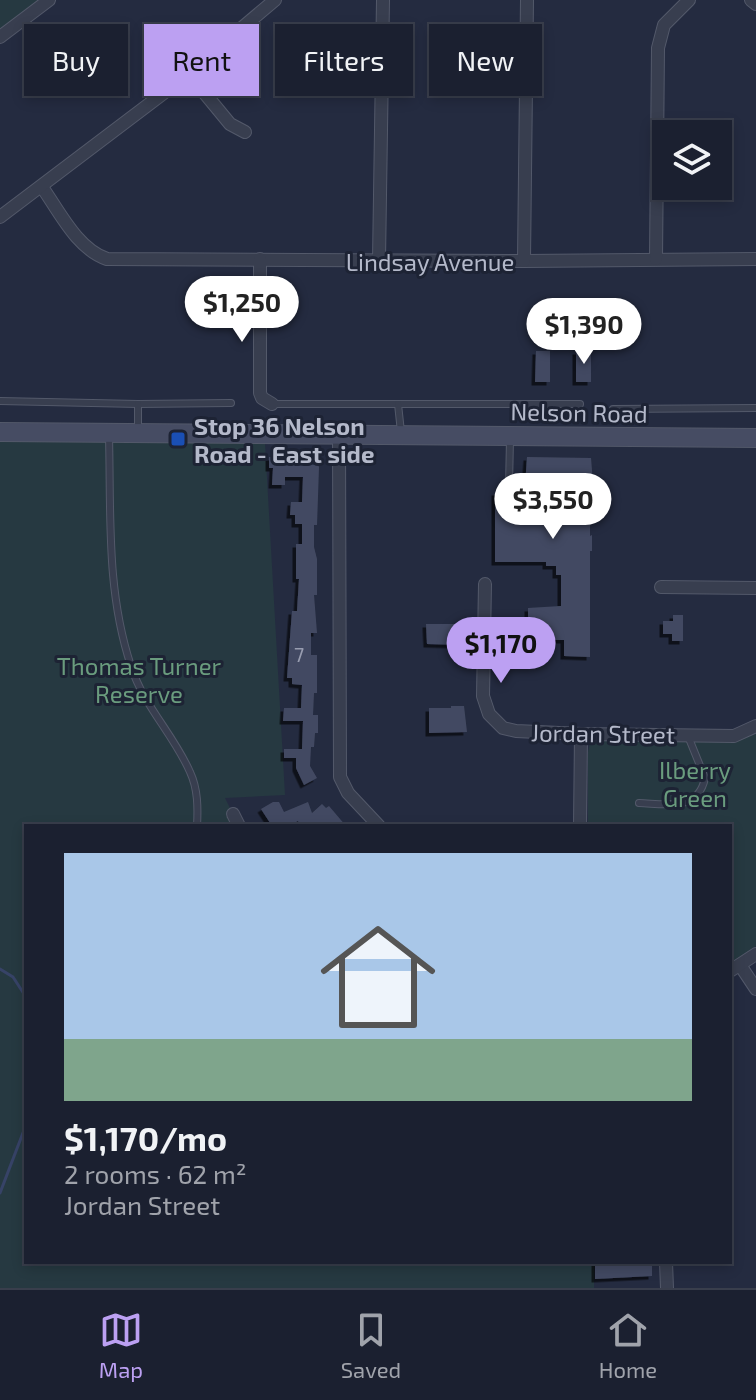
<!DOCTYPE html>
<meta charset="utf-8">
<style>
:root{--surface:#1b2030;--page:#242838;--text:#f1f3f6;--muted:#a0a3ab;--line:#393e4c;--accent:#bca0f2}
body{margin:0;font-family:"Exo 2",sans-serif;background:var(--page);color:var(--text);height:100vh;display:flex;flex-direction:column;font-size:30px;white-space:nowrap}
*{box-sizing:border-box;margin:0}
p{font-size:26px;color:var(--muted)}
.icon{flex:none;width:44px;height:44px;fill:none;stroke:currentColor;stroke-width:2;stroke-linecap:round;stroke-linejoin:round}
.map{position:relative;flex:1;overflow:hidden}
.details{position:absolute;left:24px;top:824px;width:708px;height:440px;display:flex;flex-direction:column;background:var(--surface);border-radius:0px;box-shadow:0 4px 12px #0003,0 0 0 2px var(--line)}
.details>*{flex:none}
.top-card{position:absolute;left:24px;top:24px;width:708px;height:72px;display:flex;gap:16px}
.controls{position:absolute;left:652px;top:120px;display:grid;gap:16px}
.controls a{display:grid;place-items:center;width:80px;height:80px;border-radius:0px;background:var(--surface);box-shadow:0 4px 12px #0003,0 0 0 2px var(--line);font-size:40px}
.price{position:absolute;translate:-50% -68px;padding:0 18px;border-radius:28px;background:#fff;color:#222;font-size:26px;line-height:52px;filter:drop-shadow(0 2px 4px #0008)}
.price::after{content:'';position:absolute;left:50%;top:48px;width:24px;height:18px;margin-left:-12px;background:inherit;clip-path:polygon(0 0,100% 0,50% 100%)}
.price.current{background:var(--accent);color:#111}
ul{padding:0;list-style:none}
li{display:grid;align-content:center;gap:16px;height:424px;padding:0 40px}
li span{display:grid;place-items:center;height:248px;border-radius:0px;color:#555}
li>.icon{margin-inline-start:auto}
span .icon{width:144px;height:144px;fill:#fffc;stroke-width:1}
li b{font-size:34px}
.chip{padding:0 28px;border-radius:0px;background:var(--surface);box-shadow:0 4px 12px #0003,0 0 0 2px var(--line);font-size:28px;line-height:72px}
.chip.current{background:var(--accent);color:#111}
.dock{display:flex;justify-content:space-around;align-items:center;height:112px;border-top:2px solid var(--line);background:var(--surface);font-size:22px;color:var(--muted)}
.dock a{display:grid;justify-items:center;gap:4px}
.dock .current{color:var(--accent)}
.map>svg:first-child{display:block}
.green{fill:#263941}
.lines{fill:none;stroke-linecap:round;stroke-linejoin:round}
.stream{stroke:#374367;stroke-width:3}
.building{fill:#434a62;filter:url(#shadow)}
.lane-casing{stroke:#53596a;stroke-width:8}
.street-casing{stroke:#53596a;stroke-width:14}
.secondary-casing{stroke:#53596a;stroke-width:20}
.lane{stroke:#383e4f;stroke-width:6}
.street{stroke:#383e4f;stroke-width:12}
.secondary{stroke:#464c63;stroke-width:18}
.transit-dot{fill:#1a4fb4;stroke:#1d2334;stroke-width:3}
.labels{text-anchor:middle;dominant-baseline:central;stroke-width:6;stroke-linejoin:round;paint-order:stroke}
.number-label{font-size:20px;fill:#989db0}
.street-label{font-size:24px;fill:#b4b9ca;stroke:#1d2334}
.poi-label{font-size:24px;font-weight:bold;fill:#b4b9ca;stroke:#1d2334;text-anchor:start}
.park-label{font-size:24px;fill:#6a9c7e;stroke:#1d2334}
</style>
<div class="map">
<svg width="756" height="1288" viewBox="0 0 756 1288">
<defs>
<filter id="shadow"><feDropShadow dx="-3.5" dy="3.5" stdDeviation="0" flood-color="#0009"/></filter>
</defs>
<rect width="100%" height="100%" fill="#242b40"/>
<g class="green">
<path d="M 0,0 L 46,0 L 0,37 Z"/>
<path d="M 0,438 L 265,443 L 285,795 L 225,798 L 239,826 L 26,826 L 26,1262 L 594,1262 L 594,1288 L 0,1288 Z"/>
<path d="M 756,734 L 756,946 L 730,963 L 730,826 L 588,826 L 588,752 L 590,743 L 595,739 L 743,738 Z"/>
</g>
<g class="lines">
<g class="stream">
<path d="M 0,969 L 13,977 L 26,997"/>
<path d="M 0,1193 L 26,1125"/>
</g>
</g>
<g class="building">
<path d="M 536,351 L 550,351 L 550,382 L 535,382 Z"/>
<rect x="576" y="351" width="15" height="31"/>
<path d="M 269,457 L 299,457 L 299,464 L 318,465 L 319,467 L 317,525 L 314,525 L 314,547 L 317,559 L 317,595 L 314,595 L 317,633 L 311,633 L 311,655 L 317,655 L 317,693 L 314,693 L 313,715 L 318,715 L 318,733 L 315,733 L 314,747 L 311,747 L 310,766 L 317,778 L 304,785 L 296,768 L 296,758 L 284,758 L 284,749 L 302,749 L 303,721 L 283,721 L 284,708 L 301,708 L 302,685 L 292,684 L 292,678 L 287,678 L 292,611 L 297,611 L 299,579 L 296,579 L 296,544 L 302,544 L 302,524 L 295,524 L 295,515 L 290,515 L 291,502 L 302,502 L 303,477 L 285,477 L 285,485 L 272,485 L 273,468 L 269,468 Z"/>
<path d="M 527,457 L 591,458 L 593,483 L 592,515 L 590,515 L 590,536 L 592,535 L 592,551 L 590,551 L 590,657 L 564,656 L 564,640 L 547,640 L 547,630 L 537,630 L 538,624 L 532,624 L 532,620 L 528,620 L 528,608 L 561,606 L 561,575 L 556,575 L 556,566 L 546,566 L 546,562 L 495,562 L 495,492 L 510,492 L 515,486 L 525,486 Z"/>
<path d="M 673,615 L 683,615 L 683,641 L 672,641 L 672,634 L 663,634 L 663,621 L 673,621 Z"/>
<path d="M 426,624 L 464,624 L 462,645 L 427,644 Z"/>
<path d="M 451,706 L 464,706 L 467,732 L 429,733 L 429,708 L 451,708 Z"/>
<path d="M 273,802 L 279,802 L 284,812 L 308,802 L 312,813 L 322,804 L 326,808 L 329,806 L 346,826 L 300,826 L 298,821 L 288,826 L 272,826 L 261,809 Z"/>
<path d="M 595,1262 L 652,1262 L 652,1276 L 595,1279 Z"/>
</g>
<g class="lines">
<g class="lane-casing">
<g id="lane">
<path d="M 0,401 L 138,404 L 231,403"/>
<path d="M 138,404 L 138,429"/>
<path d="M 272,404 L 580,404"/>
<path d="M 398,404 L 401,432"/>
<path d="M 613,409 L 756,408"/>
<path d="M 109,436 C 111,513 106,591 131,666 C 143,705 174,735 190,772 C 198,789 198,808 197,826"/>
<path d="M 509,486 L 510,439"/>
<path d="M 639,803 C 666,804 698,812 705,778 L 688,736"/>
</g>
</g>
<g class="street-casing">
<g id="street">
<path d="M 751,0 L 756,4"/>
<path d="M 0,37 L 49,0"/>
<path d="M 188,73 L 230,124 L 245,132"/>
<path d="M 42,187 C 59,211 77,249 107,259 L 524,261 L 756,259"/>
<path d="M 0,217 L 173,86 L 275,0"/>
<path d="M 260,259 L 260,393 L 262,398 L 272,404"/>
<path d="M 656,259 L 658,48 L 664,25 L 689,0"/>
<path d="M 379,260 L 383,0"/>
<path d="M 524,261 L 527,0"/>
<path d="M 339,435 L 340,777 L 348,793 L 379,826"/>
<path d="M 485,584 L 483,696 L 489,714 L 503,728 L 516,731 L 581,734 L 734,736 L 756,726"/>
<path d="M 661,587 L 756,588"/>
<path d="M 233,814 L 239,826"/>
<path d="M 580,826 L 581,734"/>
<path d="M 740,965 L 756,989"/>
<path d="M 730,971 L 756,954"/>
<path d="M 666,1262 L 667,1288"/>
</g>
</g>
<g class="secondary-casing">
<path id="secondary" d="M 0,432 L 756,438"/>
</g>
<use href="#lane" class="lane"/>
<use href="#street" class="street"/>
<use href="#secondary" class="secondary"/>
</g>
<rect class="transit-dot" x="170" y="431" width="16" height="16" rx="4"/>
<g class="labels">
<g class="number-label">
<text x="299" y="654">7</text>
</g>
<g class="street-label">
<text x="430" y="261">Lindsay Avenue</text>
<text transform="translate(579 412) rotate(1)">Nelson Road</text>
<text transform="translate(603 733) rotate(1)">Jordan Street</text>
</g>
<g class="poi-label">
<text x="194" y="425">Stop 36 Nelson<tspan x="194" dy="28">Road - East side</tspan></text>
</g>
<g class="park-label">
<text x="139" y="665">Thomas Turner<tspan x="139" dy="28">Reserve</tspan></text>
<text x="695" y="769">Ilberry<tspan x="695" dy="28">Green</tspan></text>
</g>
</g>
</svg>
<div class="controls">
<a><svg class="icon" aria-label="layers" viewBox="0 0 24 24"><path d="M12 4l9 5-9 5-9-5zM3 14l9 5 9-5"/></svg></a>
</div>
<b class="price" style="left:242px;top:344px">$1,250</b>
<b class="price" style="left:584px;top:366px">$1,390</b>
<b class="price" style="left:553px;top:541px">$3,550</b>
<b class="price current" style="left:501px;top:685px">$1,170</b>
<div class="top-card">
<a class="chip">Buy</a>
<a class="chip current">Rent</a>
<a class="chip">Filters</a>
<a class="chip">New</a>
</div>
<section class="details">
<ul>
<li><span style="background:linear-gradient(#a9c7e8 75%,#7fa58c 0)"><svg class="icon" aria-label="home" viewBox="0 0 24 24"><path d="M3 11l9-7 9 7M6 9v11h12V9"/></svg></span><div><b>$1,170/mo</b><p>2 rooms · 62 m²</p><p>Jordan Street</p></div></li>
</ul>
</section>
</div>
<nav class="dock">
<a class="current"><svg class="icon" aria-label="map" viewBox="0 0 24 24"><path d="M3 6l6-2 6 2 6-2v14l-6 2-6-2-6 2zM9 4v14M15 6v14"/></svg>Map</a>
<a><svg class="icon" aria-label="saved" viewBox="0 0 24 24"><path d="M7 4h10v16l-5-4-5 4z"/></svg>Saved</a>
<a><svg class="icon" aria-label="home" viewBox="0 0 24 24"><path d="M3 11l9-7 9 7M6 9v11h12V9"/></svg>Home</a>
</nav>
